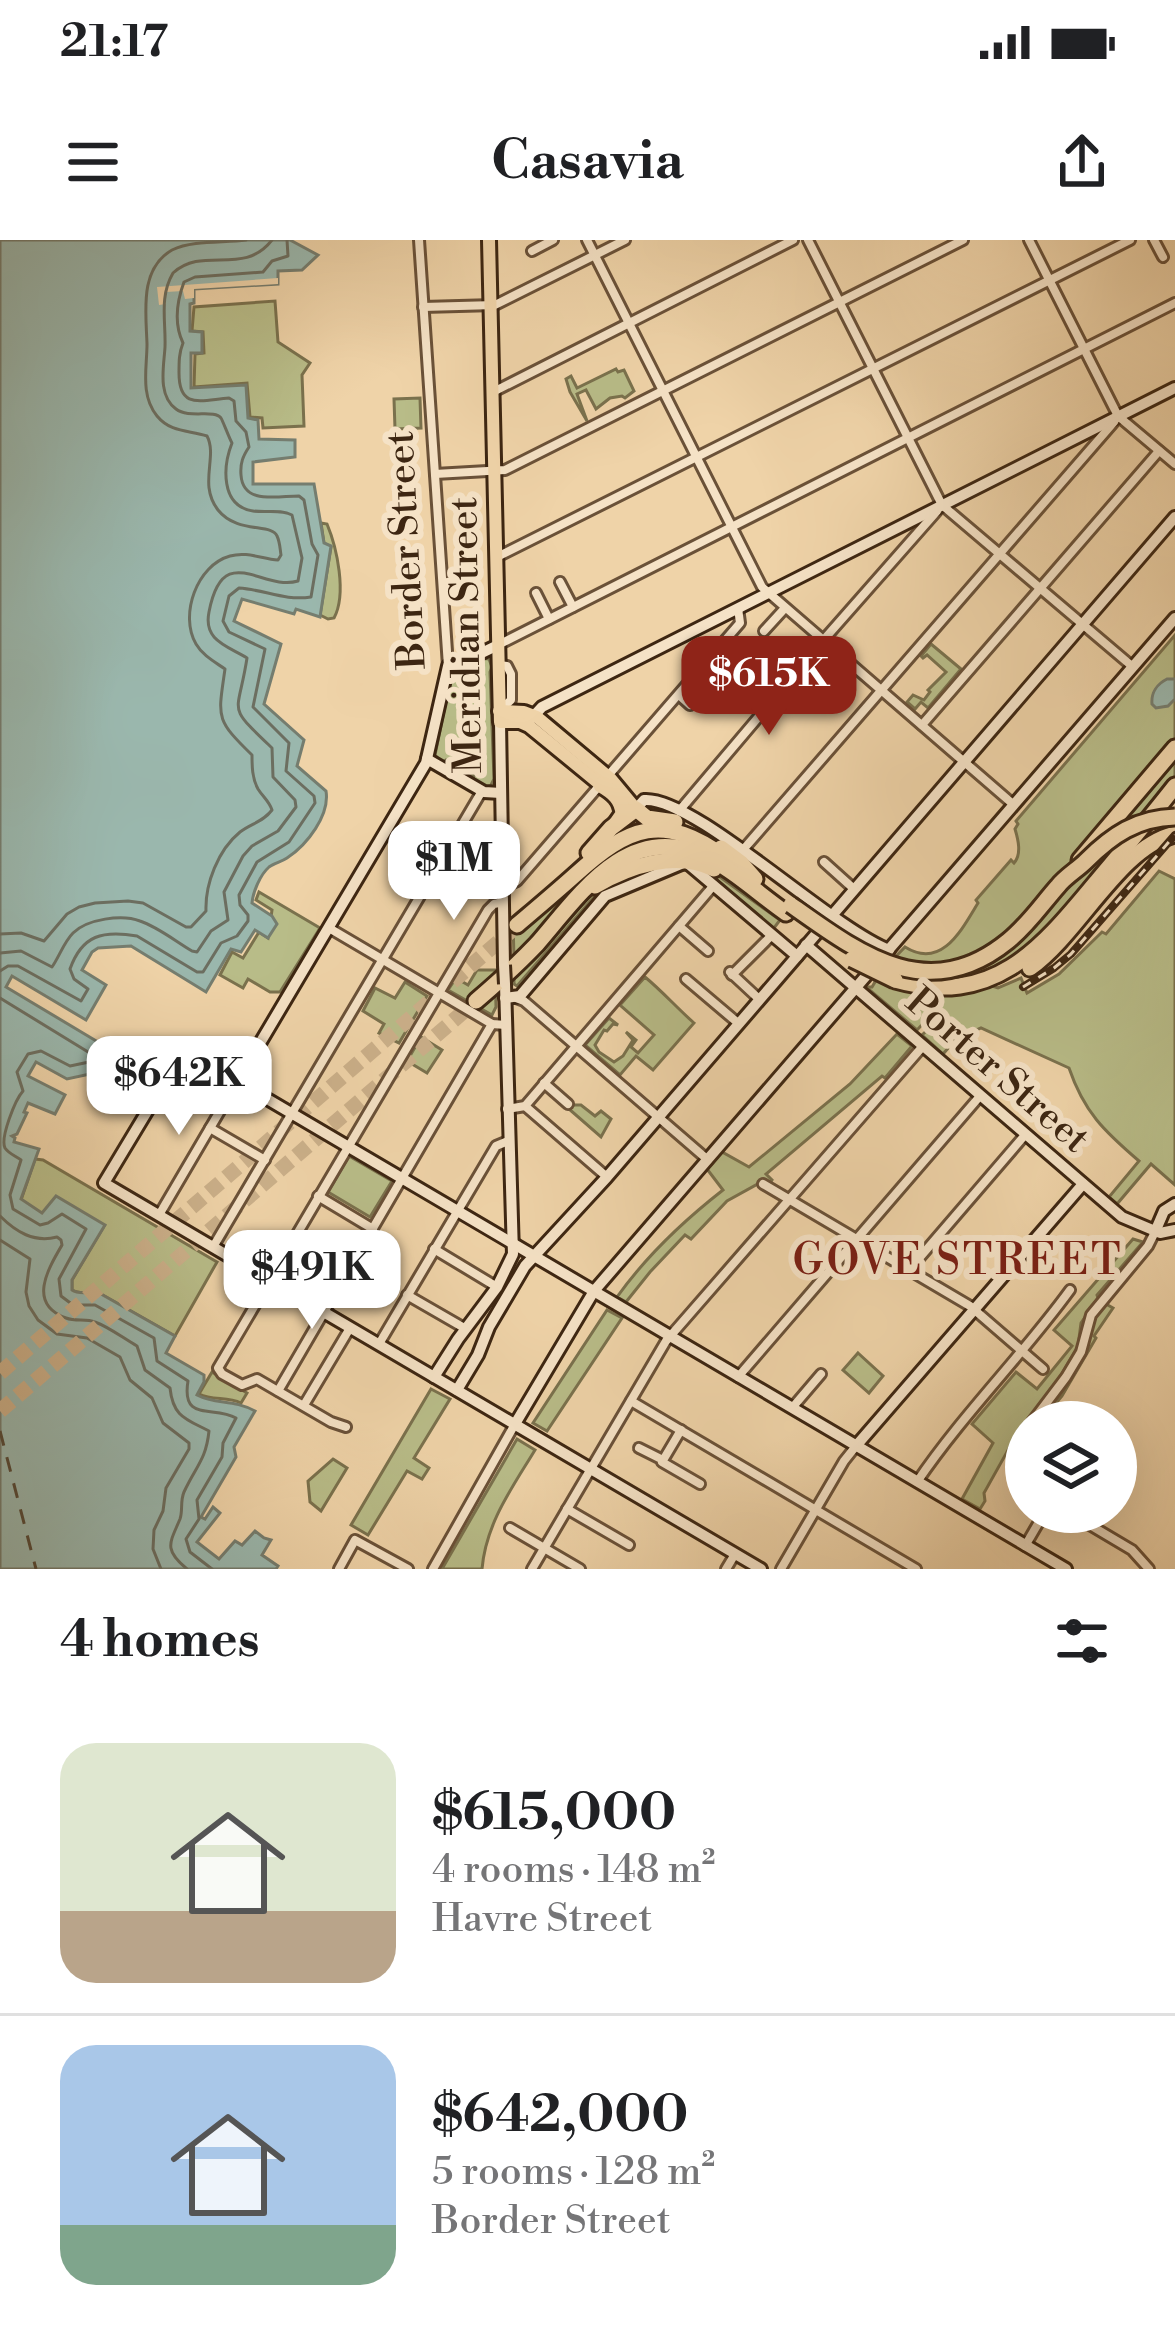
<!DOCTYPE html>
<meta charset="utf-8">
<style>
:root{--surface:#fff;--page:#f6f6f6;--text:#202124;--muted:#757577;--line:#e0e0e0;--accent:#8f2418}
body{margin:0;font-family:"Libre Bodoni",serif;background:var(--page);color:var(--text);height:100vh;display:flex;flex-direction:column;font-size:45px;white-space:nowrap}
*{box-sizing:border-box;margin:0}
p{font-size:39px;color:var(--muted)}
.icon{flex:none;width:66px;height:66px;fill:none;stroke:currentColor;stroke-width:2;stroke-linecap:round;stroke-linejoin:round}
.map{position:relative;height:1329px;overflow:hidden}
.drawer{display:flex;flex-direction:column;background:var(--surface);flex:1}
.drawer>*{flex:none}
.tools{position:absolute;left:1005px;top:1161px;display:grid;gap:24px}
.tools a{display:grid;place-items:center;width:132px;height:132px;border-radius:50%;background:var(--surface);box-shadow:0 12px 48px #0002;font-size:60px}
.price{position:absolute;translate:-50% -102px;padding:0 27px;border-radius:24px;background:#fff;color:#222;font-size:39px;line-height:78px;filter:drop-shadow(0 3px 6px #0008)}
.price::after{content:'';position:absolute;left:50%;top:72px;width:36px;height:27px;margin-left:-18px;background:inherit;clip-path:polygon(0 0,100% 0,50% 100%)}
.price.current{background:var(--accent);color:#fff}
ul{padding:0;list-style:none}
li{display:flex;align-items:center;gap:36px;height:300px;padding:0 60px}
li+li{border-top:3px solid var(--line)}
li span{display:grid;place-items:center;flex:none;width:336px;height:240px;border-radius:36px;color:#555}
li>.icon{margin-inline-start:auto}
span .icon{width:144px;height:144px;fill:#fffc;stroke-width:1}
li b{font-size:51px}
h2{display:flex;justify-content:space-between;align-items:center;height:144px;padding:0 60px;font-size:51px}
.status{display:flex;justify-content:space-between;align-items:center;height:84px;padding:0 60px;background:var(--surface);direction:ltr}
.status svg{height:33px;fill:currentColor}
header{display:flex;justify-content:space-between;align-items:center;height:156px;padding:0 60px;background:var(--surface);font-size:54px;font-weight:700}
.map>svg:first-child{display:block}
.green{fill:#b8bc88;stroke:#7a714d;stroke-width:3}
.water{fill:#9ab7ad;stroke:#757d6f;stroke-width:3}
.pier{fill:#efd3a8}
.lines{fill:none;stroke-linecap:round;stroke-linejoin:round}
.shore{stroke:#6c6e60;stroke-width:3}
.ferry{stroke:#544a39;stroke-width:3;stroke-dasharray:15 12;stroke-linecap:butt}
.highway-tunnel{stroke:#cbb08a;stroke-width:15;stroke-dasharray:15 8;stroke-linecap:butt}
.street-casing{stroke:#6a5138;stroke-width:14}
.secondary-casing{stroke:#3d2612;stroke-width:16}
.primary-casing{stroke:#3d2612;stroke-width:18}
.highway-casing{stroke:#3d2612;stroke-width:21}
.street{stroke:#f5e2c6;stroke-width:8}
.secondary{stroke:#f5e2c6;stroke-width:10}
.primary{stroke:#efd3a8;stroke-width:12}
.highway{stroke:#efd3a8;stroke-width:15}
.rail-casing{stroke:#3d2612;stroke-width:8}
.rail{stroke:#f5e2c6;stroke-width:3;stroke-dasharray:9;stroke-linecap:butt}
.secondary-bridge-casing{stroke:#3d2612;stroke-width:16;stroke-linecap:butt}
.highway-bridge-casing{stroke:#3d2612;stroke-width:21;stroke-linecap:butt}
.secondary-bridge{stroke:#f5e2c6;stroke-width:10}
.highway-bridge{stroke:#efd3a8;stroke-width:15}
.labels{text-anchor:middle;dominant-baseline:central;stroke-width:12;stroke-linejoin:round;paint-order:stroke}
.street-label{font-size:39px;fill:#3d2612;stroke:#f5e2c6}
.neighbourhood-label{font-size:42px;letter-spacing:3px;fill:#7a1f14;stroke:#f5e2c6}
</style>
<div class="status"><b>21:17</b><svg viewBox="0 0 49 12"><path d="M0 12V9h3v3zM5 12V6h3v6zM10 12V3h3v9zM15 12V0h3v12zM26 1h20v11H26zM47 4h2v5h-2z"/></svg></div>
<header><svg class="icon" aria-label="menu" viewBox="0 0 24 24"><path d="M4 6h16M4 12h16M4 18h16"/></svg>Casavia<svg class="icon" aria-label="share" viewBox="0 0 24 24"><path d="M12 15V3M7 8l5-5 5 5M5 13v7h14v-7"/></svg></header>
<div class="map">
<svg width="1175" height="1329" viewBox="0 0 1175 1329">
<rect width="100%" height="100%" fill="#efd3a8"/>
<filter id="stains"><feTurbulence type="fractalNoise" baseFrequency=".00167" numOctaves="4"/><feColorMatrix values="0 0 0 0 .2 0 0 0 0 .09 0 0 0 0 .02 0 0 0 .5 -.17"/></filter>
<radialGradient id="worn" r=".72"><stop offset=".6" stop-color="#630" stop-opacity="0"/><stop offset="1" stop-color="#630" stop-opacity=".3"/></radialGradient>
<g class="green">
<path d="M 275,61 L 278,102 L 310,123 L 302,135 L 304,186 L 263,188 L 262,178 L 250,177 L 247,143 L 194,147 L 195,114 L 204,113 L 203,92 L 192,91 L 194,67 Z"/>
<path d="M 616,129 L 618,132 L 624,130 L 634,151 L 625,158 L 622,156 L 610,158 L 596,169 L 586,150 L 577,154 L 587,181 L 570,152 L 566,139 L 571,136 L 577,148 Z"/>
<path d="M 420,158 L 421,188 L 395,189 L 394,159 Z"/>
<path d="M 321,283 L 327,284 C 337,308 347,354 334,378 L 328,379 L 320,375 L 331,307 L 324,303 Z"/>
<path d="M 1175,395 L 1175,539 L 1039,701 L 987,735 L 992,746 L 998,748 L 1021,738 L 1027,753 L 1059,734 L 1102,692 L 1106,694 L 1159,631 L 1175,639 L 1175,945 L 1151,924 L 1117,964 L 1109,957 L 1139,921 C 1104,891 1084,872 1069,828 L 981,788 L 956,799 L 943,814 L 922,795 L 941,778 L 936,770 L 917,790 L 866,747 L 872,747 L 875,742 L 874,739 L 905,707 C 942,730 962,689 978,663 L 976,660 L 1011,620 L 1014,623 C 1022,614 1018,599 1015,589 L 1018,584 L 1016,581 Z"/>
<path d="M 931,404 L 961,429 L 928,468 L 921,462 L 915,469 L 907,462 L 913,455 L 924,460 L 930,452 L 928,450 L 946,432 L 927,415 L 923,418 L 921,416 Z"/>
<path d="M 480,418 L 489,419 L 492,427 L 490,432 L 494,539 L 489,549 L 472,541 L 474,536 L 446,520 L 442,523 L 435,515 L 452,432 Z"/>
<path d="M 713,632 L 780,680 L 774,688 L 770,688 L 709,635 Z"/>
<path d="M 587,634 L 554,677 L 514,720 L 513,680 Z"/>
<path d="M 599,651 L 517,746 L 514,744 L 514,733 L 583,659 Z"/>
<path d="M 259,652 L 320,688 L 280,752 L 270,752 L 248,739 L 243,748 L 220,735 L 232,712 L 243,718 L 259,692 L 268,698 L 272,670 L 256,660 Z"/>
<path d="M 477,730 L 495,730 L 496,767 L 492,775 L 448,750 L 456,738 L 468,745 Z"/>
<path d="M 645,737 C 662,751 677,768 694,783 L 653,830 L 636,816 L 620,835 L 585,805 L 609,778 L 618,785 L 613,784 L 607,791 L 604,790 L 595,805 L 599,812 L 614,822 L 623,816 L 633,800 L 626,792 L 636,800 L 631,807 L 638,813 L 654,795 L 620,765 Z"/>
<path d="M 405,742 L 427,756 L 399,803 L 379,793 L 384,784 L 363,771 L 375,748 L 395,758 Z"/>
<path d="M 897,794 L 912,806 L 885,838 L 882,836 L 766,934 L 772,940 L 770,943 L 765,940 L 727,961 L 691,999 L 685,995 L 650,1032 L 626,1062 L 617,1057 C 647,1015 682,982 723,950 L 707,929 L 722,912 L 749,927 L 850,844 Z"/>
<path d="M 421,797 L 442,810 L 427,833 L 407,821 Z"/>
<path d="M 572,865 L 581,865 L 595,876 L 601,871 L 611,879 L 601,897 L 569,869 Z"/>
<path d="M 349,916 L 392,941 L 370,977 L 328,952 Z"/>
<path d="M 35,919 L 43,920 L 217,1022 L 175,1096 L 101,1054 C 91,1050 80,1056 72,1050 L 72,1040 L 104,986 L 42,974 L 21,960 Z"/>
<path d="M 1133,999 L 1143,1002 L 1097,1055 L 1098,1058 L 1081,1083 L 1078,1106 L 1053,1149 L 1017,1194 L 984,1253 L 985,1261 L 980,1269 L 962,1259 L 993,1203 L 972,1184 L 1016,1132 L 1037,1149 L 1072,1106 L 1054,1090 Z"/>
<path d="M 1106,1064 L 1113,1068 L 1094,1096 L 1096,1098 L 1062,1156 L 1042,1180 L 1041,1177 C 1057,1156 1077,1133 1086,1109 C 1095,1088 1087,1081 1106,1064 Z"/>
<path d="M 607,1070 L 622,1078 L 547,1191 L 533,1183 Z"/>
<path d="M 858,1113 L 883,1136 L 869,1153 L 843,1130 Z"/>
<path d="M 212,1132 L 247,1153 L 241,1163 C 227,1156 213,1161 199,1154 Z"/>
<path d="M 431,1149 L 450,1159 L 414,1218 L 429,1228 L 422,1239 L 407,1231 L 368,1295 L 351,1285 Z"/>
<path d="M 517,1199 L 535,1210 C 512,1248 486,1283 482,1329 L 442,1329 Z"/>
<path d="M 333,1219 L 347,1228 L 321,1271 L 310,1262 L 308,1241 Z"/>
</g>
<g class="water">
<path d="M 0,0 L 290,0 L 318,15 L 302,30 L 278,31 L 278,44 L 194,49 L 194,63 L 190,64 L 190,91 L 202,92 L 202,113 L 191,113 L 191,148 L 246,145 L 248,178 L 258,180 L 259,199 L 295,200 L 295,217 L 253,222 L 253,244 L 314,244 L 324,303 L 331,306 L 320,377 L 296,369 L 294,374 L 242,359 L 234,381 L 281,404 L 264,464 L 304,500 L 297,526 L 326,551 C 330,575 307,605 287,618 C 281,622 274,623 269,627 C 260,635 253,652 252,663 L 272,676 L 277,684 L 268,698 L 255,690 L 241,712 L 231,709 L 206,752 L 131,706 L 98,708 L 92,712 L 82,730 L 106,745 L 86,780 L 12,736 L 6,747 L 103,805 L 107,813 L 104,831 L 67,839 L 36,822 L 28,836 L 65,855 L 55,874 L 28,863 L 24,872 L 27,873 L 17,894 L 12,896 L 15,898 L 14,902 L 39,909 L 21,959 L 42,973 L 56,956 L 105,985 L 72,1040 L 72,1050 C 80,1056 91,1050 101,1054 L 175,1096 L 166,1113 L 204,1135 L 204,1142 L 197,1155 C 216,1165 233,1159 255,1171 L 234,1207 L 236,1217 L 201,1277 L 205,1279 L 213,1267 L 220,1273 L 197,1302 L 219,1319 L 235,1301 L 242,1305 L 255,1291 L 264,1298 L 271,1300 L 262,1315 L 278,1326 L 276,1329 L 0,1329 Z"/>
<path d="M 1167,439 L 1175,439 L 1175,459 L 1168,466 L 1156,468 L 1152,464 C 1151,453 1157,444 1167,439 Z"/>
</g>
<path class="pier" d="M 278,38 L 278,44 L 194,49 L 194,58 L 185,59 L 183,51 L 166,52 L 166,64 L 159,65 L 157,47 Z"/>
<g class="lines">
<g class="shore">
<path d="M 0,694 L 21,693 L 44,701 L 67,674 L 79,667 L 95,663 L 128,661 L 143,663 L 186,687 L 191,687 L 206,671 C 205,644 218,610 240,592 C 252,583 263,582 272,570 C 269,561 263,557 258,549 C 252,538 252,526 252,515 C 215,479 218,478 225,429 C 215,422 203,416 196,404 C 179,375 197,325 230,316 C 247,311 262,319 278,320 L 281,315 C 280,309 280,302 277,296 C 272,283 237,294 218,270 C 198,244 218,217 207,196 C 189,190 171,193 157,176 C 140,155 147,128 147,104 C 146,72 139,29 172,10 C 193,0 223,3 246,0"/>
<path d="M 0,713 L 21,711 L 52,727 C 59,717 64,702 73,693 C 87,679 122,674 140,681 C 158,687 175,701 192,711 L 197,712 L 211,691 L 228,680 L 224,652 L 243,616 L 252,606 L 278,591 L 296,567 L 295,560 L 273,537 L 272,508 C 225,463 238,477 247,418 C 228,406 203,401 209,372 C 223,299 262,352 298,341 L 302,318 L 292,275 C 280,269 267,273 253,271 C 220,266 223,226 232,203 C 230,200 222,179 221,178 C 214,169 189,179 176,169 C 157,155 164,126 165,107 C 166,81 159,57 173,33 C 204,5 243,37 272,0"/>
<path d="M 0,731 L 8,726 L 18,726 L 81,761 L 88,749 L 74,739 L 70,729 C 82,695 103,690 137,696 L 197,732 L 203,732 L 221,703 L 237,696 L 248,681 L 248,675 L 240,665 L 239,655 L 257,622 L 289,602 L 315,563 L 314,556 L 286,531 L 289,503 L 253,467 L 265,409 L 229,392 L 223,381 L 229,356 L 239,348 C 266,350 284,361 311,357 L 318,315 L 312,304 L 304,260 L 299,256 C 277,256 243,265 241,235 C 240,223 243,216 249,207 L 246,192 L 236,181 L 234,161 L 229,158 C 201,160 179,170 179,133 C 179,121 179,113 183,103 C 174,84 177,61 184,42 L 195,37 L 263,32 L 272,21 L 288,16 L 287,0"/>
<path d="M 0,758 L 93,815 L 89,822 L 70,826 L 41,811 L 28,814 L 17,832 L 23,851 C 15,860 0,898 5,908 C 9,914 16,916 21,920 L 10,955 L 13,969 L 40,985 L 48,983 L 62,974 L 86,989 L 59,1039 L 61,1056 L 73,1065 L 95,1065 L 154,1098 L 157,1121 L 188,1141 C 181,1183 214,1165 236,1178 L 223,1203 L 222,1217 L 197,1260 L 199,1279 L 186,1299 L 190,1312 L 212,1329"/>
<path d="M 0,976 C 16,992 34,1003 57,997 L 61,1000 L 62,1005 C 48,1029 27,1064 66,1078 C 76,1082 86,1078 95,1082 C 109,1087 123,1098 137,1106 L 145,1130 L 170,1148 C 173,1177 186,1179 209,1191 C 206,1220 196,1226 184,1252 C 180,1261 183,1271 180,1279 C 170,1303 163,1309 187,1329"/>
<path d="M 0,1000 L 30,1019 L 26,1052 L 29,1066 L 38,1080 L 57,1094 L 87,1098 L 120,1117 L 130,1140 L 152,1158 L 163,1183 L 189,1203 L 189,1209 L 166,1248 L 163,1271 L 154,1290 L 153,1309 L 161,1329"/>
</g>
<path class="ferry" d="M 0,1191 L 36,1329"/>
<g class="highway-tunnel">
<path d="M 0,1133 L 511,691"/>
<path d="M 0,1171 L 476,761"/>
</g>
<g class="street-casing">
<g id="street">
<path d="M 419,0 L 448,426"/>
<path d="M 587,0 L 762,347 L 1014,565"/>
<path d="M 808,0 L 942,265 L 1133,427"/>
<path d="M 1029,0 L 1118,176 L 1175,224"/>
<path d="M 1154,0 L 1163,17"/>
<path d="M 532,11 L 553,0"/>
<path d="M 423,67 L 495,65 L 625,0"/>
<path d="M 493,152 L 793,0"/>
<path d="M 435,234 L 505,230 L 963,0"/>
<path d="M 497,317 L 1130,0"/>
<path d="M 560,342 L 573,367"/>
<path d="M 536,353 L 549,379"/>
<path d="M 764,391 L 785,368"/>
<path d="M 498,405 L 1175,63"/>
<path d="M 499,425 L 507,426 L 511,434 L 511,460 L 500,470"/>
<path d="M 703,426 L 719,441"/>
<path d="M 835,444 L 851,425"/>
<path d="M 679,455 L 690,465"/>
<path d="M 922,485 L 1159,211"/>
<path d="M 679,571 L 827,396 L 937,271"/>
<path d="M 742,611 L 1114,182"/>
<path d="M 824,622 L 854,649"/>
<path d="M 503,647 L 517,641 L 740,383 L 738,368"/>
<path d="M 679,686 L 708,711"/>
<path d="M 329,688 L 492,784 L 506,785"/>
<path d="M 730,732 L 759,759"/>
<path d="M 732,735 L 772,695"/>
<path d="M 686,739 L 738,783"/>
<path d="M 516,758 L 524,761 L 708,920"/>
<path d="M 544,843 L 568,864"/>
<path d="M 525,866 L 607,937"/>
<path d="M 507,869 L 525,866 L 714,645"/>
<path d="M 210,888 L 265,920"/>
<path d="M 763,944 L 970,1066 L 1043,1129"/>
<path d="M 318,956 L 373,989"/>
<path d="M 159,975 L 237,842"/>
<path d="M 213,1007 L 482,551"/>
<path d="M 434,1009 L 497,1047"/>
<path d="M 909,1030 L 1025,895"/>
<path d="M 407,1055 L 466,1089"/>
<path d="M 379,1104 L 496,906 L 508,901"/>
<path d="M 738,1137 L 980,856"/>
<path d="M 278,1151 L 492,784"/>
<path d="M 631,1161 L 916,1329"/>
<path d="M 304,1165 L 350,1088"/>
<path d="M 792,1168 L 821,1134"/>
<path d="M 1032,1182 L 1066,1137 L 1081,1112 L 1091,1075 L 1148,1006 L 1155,992"/>
<path d="M 346,1187 L 331,1182 L 257,1139 L 242,1145 L 222,1134 L 218,1128 L 488,670 L 494,664 L 503,662"/>
<path d="M 1026,1189 C 1015,1209 1011,1227 1026,1245"/>
<path d="M 681,1190 L 662,1222 L 700,1244"/>
<path d="M 639,1208 L 663,1220"/>
<path d="M 917,1242 C 963,1174 1022,1116 1070,1050"/>
<path d="M 567,1269 L 629,1305"/>
<path d="M 1068,1272 L 1132,1310 L 1149,1329"/>
<path d="M 510,1288 L 580,1329"/>
<path d="M 1025,1306 L 1039,1282"/>
<path d="M 339,1329 L 355,1300 L 408,1329"/>
<path d="M 433,1329 L 515,1184"/>
<path d="M 532,1329 L 666,1101 L 923,806"/>
<path d="M 726,1329 L 735,1314"/>
<path d="M 781,1329 L 844,1221 L 856,1206"/>
</g>
</g>
<g class="secondary-casing">
<g id="secondary">
<path d="M 529,481 L 542,467 L 1175,148"/>
<path d="M 500,482 L 504,725"/>
<path d="M 427,519 L 484,552 L 501,553"/>
<path d="M 636,569 L 644,560 C 694,556 828,686 889,710"/>
<path d="M 806,705 L 1122,977 L 1160,993 L 1175,990"/>
<path d="M 505,758 L 520,756 L 605,656 L 686,622 L 797,716"/>
<path d="M 237,842 L 426,523 L 448,426 L 457,425 L 498,405"/>
<path d="M 1155,992 L 1164,971 L 1175,964"/>
<path d="M 434,1137 L 458,1099 L 497,1047 L 513,1014 L 505,744"/>
<path d="M 457,1150 L 478,1115 L 489,1087 L 525,1026 L 607,937 L 1175,277"/>
<path d="M 515,1184 L 594,1051 L 1175,378"/>
<path d="M 856,1206 L 1083,944"/>
<path d="M 761,1329 L 104,943 L 184,810 L 1066,1329"/>
</g>
</g>
<g class="primary-casing">
<g id="primary">
<path d="M 489,0 L 500,482 L 520,482 L 529,486 L 601,545"/>
<path d="M 499,471 L 524,472 L 537,477 L 611,539 L 636,569"/>
</g>
</g>
<g class="highway-casing">
<g id="highway">
<path d="M 601,545 C 613,552 622,559 623,574 L 616,584"/>
<path d="M 721,608 L 741,623 L 755,639"/>
<path d="M 589,613 L 611,588 L 636,569 L 647,578 L 675,582"/>
<path d="M 1080,620 L 1175,508"/>
<path d="M 595,646 C 629,626 676,610 714,629"/>
<path d="M 517,685 C 537,668 556,652 575,635 C 629,586 663,572 726,618"/>
<path d="M 1030,728 C 1080,692 1119,607 1175,594"/>
<path d="M 895,740 C 994,768 1041,709 1098,640 C 1124,609 1150,578 1175,546"/>
<path d="M 476,761 C 497,743 518,724 537,704 C 578,657 627,581 702,615 C 730,627 760,655 786,673"/>
</g>
</g>
<use href="#street" class="street"/>
<use href="#secondary" class="secondary"/>
<use href="#primary" class="primary"/>
<use href="#highway" class="highway"/>
<g class="rail-casing">
<path id="rail" d="M 1023,747 L 1054,728 L 1071,714 L 1175,595"/>
</g>
<use href="#rail" class="rail"/>
<g class="secondary-bridge-casing">
<path id="secondary-bridge" d="M 504,725 L 505,744"/>
</g>
<g class="highway-bridge-casing">
<g id="highway-bridge">
<path d="M 791,665 C 860,714 928,766 1008,701 C 1028,685 1042,664 1058,646 C 1066,636 1077,630 1086,621 C 1112,595 1137,578 1175,577"/>
<path d="M 852,719 L 895,740"/>
</g>
</g>
<use href="#secondary-bridge" class="secondary-bridge"/>
<use href="#highway-bridge" class="highway-bridge"/>
</g>
<g class="labels">
<g class="street-label">
<text transform="translate(407 310) rotate(-93)">Border Street</text>
<text transform="translate(467 395) rotate(-91)">Meridian Street</text>
<text transform="translate(997 831) rotate(41)">Porter Street</text>
</g>
<g class="neighbourhood-label">
<text x="958" y="1021">GOVE STREET</text>
</g>
</g>
<rect width="100%" height="100%" filter="url(#stains)"/>
<rect width="100%" height="100%" fill="url(#worn)"/>
</svg>
<div class="tools">
<a><svg class="icon" aria-label="layers" viewBox="0 0 24 24"><path d="M12 4l9 5-9 5-9-5zM3 14l9 5 9-5"/></svg></a>
</div>
<b class="price current" style="left:769px;top:498px">$615K</b>
<b class="price" style="left:454px;top:683px">$1M</b>
<b class="price" style="left:179px;top:898px">$642K</b>
<b class="price" style="left:312px;top:1092px">$491K</b>
</div>
<section class="drawer">
<h2>4 homes<svg class="icon" aria-label="filters" viewBox="0 0 24 24"><path d="M4 7h16M4 17h16"/><circle cx="9" cy="7" r="2"/><circle cx="15" cy="17" r="2"/></svg></h2>
<ul>
<li><span style="background:linear-gradient(#dfe7d0 70%,#b9a48a 0)"><svg class="icon" aria-label="home" viewBox="0 0 24 24"><path d="M3 11l9-7 9 7M6 9v11h12V9"/></svg></span><div><b>$615,000</b><p>4 rooms · 148 m²</p><p>Havre Street</p></div></li>
<li><span style="background:linear-gradient(#a9c7e8 75%,#7fa58c 0)"><svg class="icon" aria-label="home" viewBox="0 0 24 24"><path d="M3 11l9-7 9 7M6 9v11h12V9"/></svg></span><div><b>$642,000</b><p>5 rooms · 128 m²</p><p>Border Street</p></div></li>
</ul>
</section>
